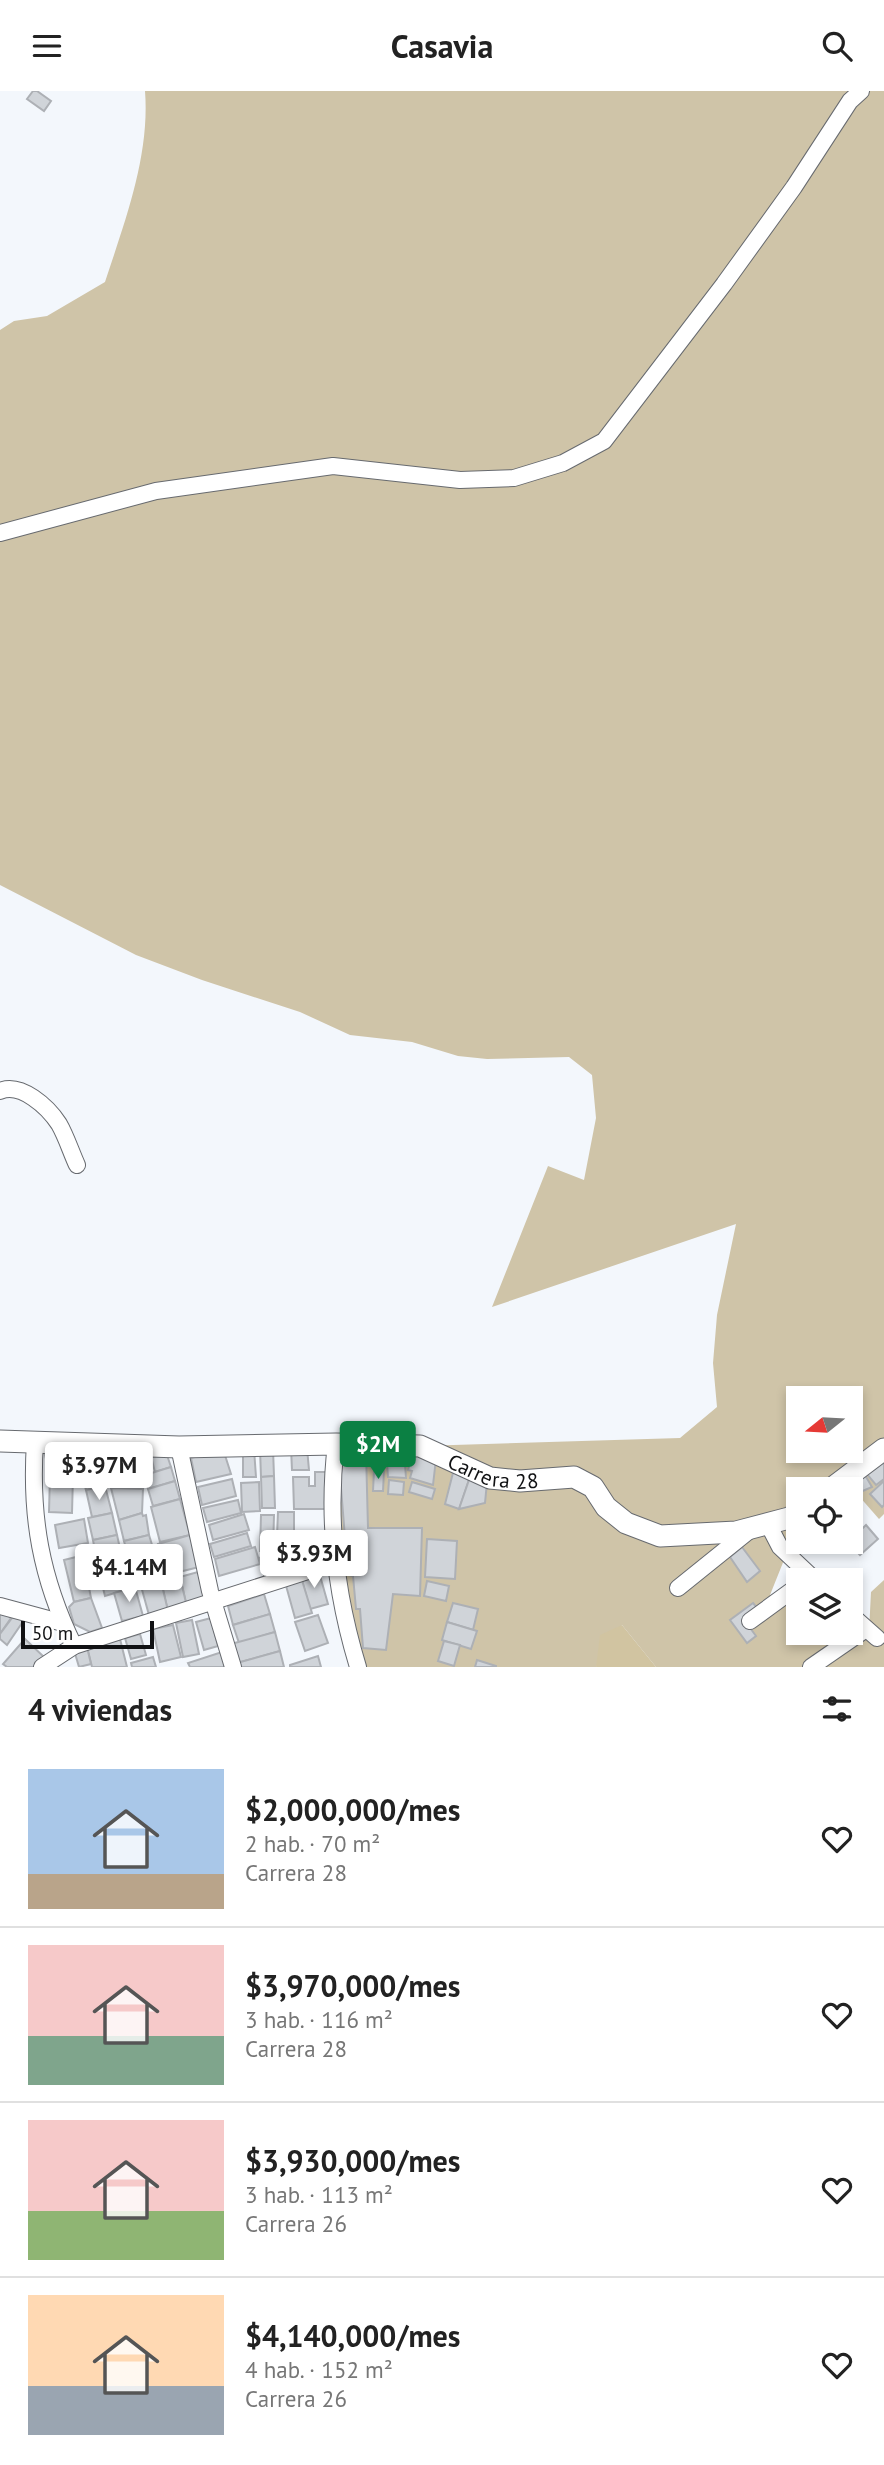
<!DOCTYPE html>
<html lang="es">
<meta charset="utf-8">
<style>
:root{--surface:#fff;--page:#f6f6f6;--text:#222;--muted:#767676;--line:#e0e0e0;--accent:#0b8043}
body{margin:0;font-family:"PT Sans",sans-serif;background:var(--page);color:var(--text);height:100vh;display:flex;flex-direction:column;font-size:26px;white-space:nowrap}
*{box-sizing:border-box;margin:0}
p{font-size:23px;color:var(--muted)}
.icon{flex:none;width:38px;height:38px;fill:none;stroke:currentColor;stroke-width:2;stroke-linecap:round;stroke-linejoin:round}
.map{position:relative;height:1576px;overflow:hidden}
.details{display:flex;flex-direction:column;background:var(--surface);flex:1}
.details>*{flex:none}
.needle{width:46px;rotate:252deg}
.fabs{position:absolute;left:786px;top:1295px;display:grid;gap:14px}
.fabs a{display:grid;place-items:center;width:77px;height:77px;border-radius:0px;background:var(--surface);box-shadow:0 4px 10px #0003;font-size:35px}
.scale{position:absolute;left:21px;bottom:18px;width:133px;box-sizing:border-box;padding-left:7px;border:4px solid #101113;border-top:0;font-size:19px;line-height:24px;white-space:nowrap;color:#101113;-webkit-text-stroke:5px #fff;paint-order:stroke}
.price{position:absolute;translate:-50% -60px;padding:0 16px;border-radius:7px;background:#fff;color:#222;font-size:23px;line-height:46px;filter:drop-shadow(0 2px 4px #0008)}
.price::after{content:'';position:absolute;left:50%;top:42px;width:21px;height:16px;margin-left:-10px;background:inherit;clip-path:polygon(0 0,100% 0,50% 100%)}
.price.selected{background:var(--accent);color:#fff}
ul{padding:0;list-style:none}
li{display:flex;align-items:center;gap:21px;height:175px;padding:0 28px}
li+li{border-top:2px solid var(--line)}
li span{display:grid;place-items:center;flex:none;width:196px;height:140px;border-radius:0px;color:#555}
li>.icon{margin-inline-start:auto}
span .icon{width:84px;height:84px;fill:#fffc;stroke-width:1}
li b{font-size:30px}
h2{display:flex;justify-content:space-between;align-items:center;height:84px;padding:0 28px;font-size:30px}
header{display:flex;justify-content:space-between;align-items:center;height:91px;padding:0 28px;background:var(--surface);font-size:32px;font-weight:600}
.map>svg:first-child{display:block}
.green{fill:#cfc4a8;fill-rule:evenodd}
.forest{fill:#d1c4a1}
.building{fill:#d0d4d9;stroke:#adb0b5;stroke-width:2}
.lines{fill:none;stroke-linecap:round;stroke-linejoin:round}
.minor-casing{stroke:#676a6f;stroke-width:18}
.tertiary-casing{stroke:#676a6f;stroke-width:23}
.minor{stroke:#fff;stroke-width:16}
.tertiary{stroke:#fff;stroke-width:21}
.labels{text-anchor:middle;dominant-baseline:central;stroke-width:6;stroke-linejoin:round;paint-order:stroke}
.street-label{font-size:21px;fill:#101113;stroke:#fff}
</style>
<header><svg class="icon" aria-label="menu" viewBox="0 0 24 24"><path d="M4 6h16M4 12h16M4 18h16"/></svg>Casavia<svg class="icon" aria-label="search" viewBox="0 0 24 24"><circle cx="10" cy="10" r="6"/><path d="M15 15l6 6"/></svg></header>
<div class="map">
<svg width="884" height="1576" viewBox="0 0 884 1576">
<rect width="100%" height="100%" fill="#f3f7fc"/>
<path class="green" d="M 145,0 L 884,0 L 884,1423 L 879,1428 L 844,1388 L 821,1398 L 798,1398 L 798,1434 L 770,1504 L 798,1513 L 798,1542 L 850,1542 L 851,1531 L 869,1541 L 871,1501 L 884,1489 L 884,1576 L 656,1576 L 622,1534 L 596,1576 L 358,1576 L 345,1529 L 336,1353 L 421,1355 L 680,1347 L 717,1316 L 713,1272 L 717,1224 L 736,1133 L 492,1216 L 548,1075 L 584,1089 L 596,1027 L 592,984 L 569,966 L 487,968 L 458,965 L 412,951 L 350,944 L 300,921 L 202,889 L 136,864 L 0,794 L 0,239 L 14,230 L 47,225 L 105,191 C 125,130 150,65 145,0 ZM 798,1307 L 850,1307 L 850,1360 L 798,1360 Z"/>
<path class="forest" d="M 622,1534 L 656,1576 L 596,1576 L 600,1544 Z"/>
<g class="building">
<path d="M 33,0 L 37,0 L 51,10 L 44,20 L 27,8 Z"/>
<path d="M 57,1352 L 64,1381 L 50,1384 L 43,1356 Z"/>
<path d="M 101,1356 L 128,1357 L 126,1398 L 111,1397 Z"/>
<path d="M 372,1356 L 382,1357 L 383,1377 L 372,1376 Z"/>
<path d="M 75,1357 L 94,1357 L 105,1395 L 86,1399 Z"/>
<path d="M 128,1357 L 145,1357 L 143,1398 L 126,1398 Z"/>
<path d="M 291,1357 L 307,1357 L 309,1379 L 292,1379 Z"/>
<path d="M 165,1358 L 171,1376 L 155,1381 L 150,1362 Z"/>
<path d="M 223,1358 L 231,1383 L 196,1391 L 191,1367 Z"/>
<path d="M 254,1358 L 256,1386 L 243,1386 L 243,1359 Z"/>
<path d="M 260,1358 L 273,1358 L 274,1385 L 261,1386 Z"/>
<path d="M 386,1358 L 404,1359 L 406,1387 L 388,1386 Z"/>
<path d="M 414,1359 L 436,1368 L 433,1394 L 410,1387 L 412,1380 L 408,1379 Z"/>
<path d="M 366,1360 L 368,1437 L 422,1437 L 420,1505 L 393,1503 L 386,1559 L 363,1557 L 360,1518 L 356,1518 L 353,1485 L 348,1484 L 341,1397 L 341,1361 Z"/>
<path d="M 884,1367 L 884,1388 L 876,1394 L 866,1382 Z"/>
<path d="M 455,1374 L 471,1383 L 459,1418 L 445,1413 Z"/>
<path d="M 171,1376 L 175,1390 L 148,1398 L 145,1384 Z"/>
<path d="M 374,1379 L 384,1380 L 383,1400 L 373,1400 Z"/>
<path d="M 862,1379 L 872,1396 L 858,1402 L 847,1389 Z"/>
<path d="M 315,1381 L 326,1381 L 327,1418 L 294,1418 L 293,1386 L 309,1386 L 309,1395 L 315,1395 Z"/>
<path d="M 471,1383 L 487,1391 L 485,1412 L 459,1418 Z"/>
<path d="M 50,1384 L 73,1385 L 72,1422 L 49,1421 Z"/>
<path d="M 274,1385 L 275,1417 L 262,1417 L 261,1386 Z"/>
<path d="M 232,1388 L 236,1405 L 202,1414 L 198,1396 Z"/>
<path d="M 389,1389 L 404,1391 L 403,1404 L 388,1403 Z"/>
<path d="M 175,1390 L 180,1408 L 153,1415 L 148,1398 Z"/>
<path d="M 884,1390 L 884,1414 L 882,1416 L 870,1403 Z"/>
<path d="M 259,1391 L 260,1420 L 242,1421 L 241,1392 Z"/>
<path d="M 412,1391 L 435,1398 L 432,1408 L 409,1401 Z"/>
<path d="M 105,1395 L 112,1422 L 92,1426 L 86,1399 Z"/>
<path d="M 111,1397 L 143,1398 L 142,1422 L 119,1429 Z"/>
<path d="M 180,1408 L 190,1444 L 160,1451 L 151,1416 Z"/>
<path d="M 238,1409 L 241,1422 L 207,1431 L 203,1417 Z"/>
<path d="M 278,1421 L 294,1421 L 294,1445 L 277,1445 Z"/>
<path d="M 112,1422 L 117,1444 L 93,1449 L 88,1427 Z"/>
<path d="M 142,1422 L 143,1425 L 146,1424 L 149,1444 L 124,1450 L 119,1429 Z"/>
<path d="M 244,1423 L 249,1439 L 213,1449 L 209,1434 Z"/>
<path d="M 261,1424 L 274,1424 L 273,1460 L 260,1460 Z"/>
<path d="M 84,1428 L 88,1452 L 59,1457 L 55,1434 Z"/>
<path d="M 866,1434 L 878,1448 L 860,1464 L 848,1451 Z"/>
<path d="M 247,1442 L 251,1455 L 214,1466 L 210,1453 Z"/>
<path d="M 117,1444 L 123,1471 L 98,1477 L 93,1449 Z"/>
<path d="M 149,1444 L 153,1457 L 128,1465 L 124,1450 Z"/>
<path d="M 190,1444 L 199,1476 L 167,1484 L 158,1453 Z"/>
<path d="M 427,1448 L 457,1450 L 455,1488 L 425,1486 Z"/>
<path d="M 279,1452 L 293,1452 L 293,1475 L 264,1484 L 259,1467 L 270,1464 L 271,1467 L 278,1465 Z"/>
<path d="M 255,1456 L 260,1473 L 219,1485 L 215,1468 Z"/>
<path d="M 742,1456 L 760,1480 L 747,1491 L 730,1466 Z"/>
<path d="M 153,1457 L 157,1471 L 134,1477 L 130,1464 Z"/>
<path d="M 88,1463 L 93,1484 L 87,1486 L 91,1507 L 74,1511 L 64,1469 Z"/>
<path d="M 127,1469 L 135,1496 L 105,1505 L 98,1477 Z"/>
<path d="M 198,1481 L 206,1511 L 187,1516 L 180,1486 Z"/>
<path d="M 319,1481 L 328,1513 L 310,1518 L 301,1486 Z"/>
<path d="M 180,1486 L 187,1516 L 168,1520 L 161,1490 Z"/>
<path d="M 301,1486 L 312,1522 L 295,1527 L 285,1491 Z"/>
<path d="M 161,1490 L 168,1520 L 149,1524 L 141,1495 Z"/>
<path d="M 427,1490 L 449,1495 L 446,1510 L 424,1505 Z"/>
<path d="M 135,1496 L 143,1525 L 122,1530 L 114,1502 Z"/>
<path d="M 264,1503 L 270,1523 L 233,1534 L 228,1515 Z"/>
<path d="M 91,1507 L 102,1537 L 90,1541 L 74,1533 L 69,1516 L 74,1511 Z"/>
<path d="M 453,1512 L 478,1518 L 473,1539 L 447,1531 Z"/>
<path d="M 753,1512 L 759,1519 L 745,1530 L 756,1545 L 747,1552 L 730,1529 Z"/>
<path d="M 0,1519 L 11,1527 L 0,1543 Z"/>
<path d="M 15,1523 L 24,1529 L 7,1554 L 0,1548 L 0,1543 Z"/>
<path d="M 270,1523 L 275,1541 L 239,1552 L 233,1534 Z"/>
<path d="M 318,1524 L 328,1552 L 305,1560 L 295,1531 Z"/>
<path d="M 211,1527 L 218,1555 L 204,1559 L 196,1531 Z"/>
<path d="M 192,1529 L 199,1563 L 183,1566 L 176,1532 Z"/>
<path d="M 447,1531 L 477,1540 L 471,1558 L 442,1549 Z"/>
<path d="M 173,1534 L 181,1566 L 160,1571 L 153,1538 Z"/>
<path d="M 275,1541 L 280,1560 L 237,1572 L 231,1553 Z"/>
<path d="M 140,1543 L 146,1564 L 131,1568 L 125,1547 Z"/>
<path d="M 25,1548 L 44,1566 L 35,1576 L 7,1576 L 3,1573 Z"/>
<path d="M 120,1548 L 127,1576 L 92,1576 L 87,1556 Z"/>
<path d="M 444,1550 L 460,1554 L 454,1575 L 438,1570 Z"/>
<path d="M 87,1556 L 91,1573 L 79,1576 L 74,1559 Z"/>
<path d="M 280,1560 L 284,1576 L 238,1576 L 237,1572 Z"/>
<path d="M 222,1561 L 227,1576 L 190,1576 L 188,1572 Z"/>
<path d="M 318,1565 L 321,1576 L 290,1576 L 290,1574 Z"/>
<path d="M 153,1566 L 156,1576 L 132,1576 L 131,1572 Z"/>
<path d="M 477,1569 L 496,1575 L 496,1576 L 475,1576 Z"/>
</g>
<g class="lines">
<g class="minor-casing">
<g id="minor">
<path d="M 0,442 L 156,400 L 333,375 L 460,389 L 514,387 L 563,372 L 604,350 L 724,193 L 794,96 L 850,10 L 861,0"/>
<path d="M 0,1000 C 21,991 48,1016 59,1033 C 66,1045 71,1061 77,1074"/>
<path d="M 35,1351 C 30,1426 41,1487 74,1555"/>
<path d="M 336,1353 C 327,1428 336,1504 358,1576"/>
<path d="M 179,1356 L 210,1500 L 233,1576"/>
<path d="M 768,1433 L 780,1456 L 815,1489"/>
<path d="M 678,1497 L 750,1439"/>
<path d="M 0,1515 L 63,1532"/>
<path d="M 850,1523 L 877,1547"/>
<path d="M 750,1530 L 798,1495"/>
<path d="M 42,1576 L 74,1555 L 336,1471"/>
<path d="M 811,1576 L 866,1538"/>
</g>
</g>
<g class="tertiary-casing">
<g id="tertiary">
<path id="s1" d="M 0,1350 L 179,1356 L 336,1353 L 420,1355 L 490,1387 L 520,1390 L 574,1386 L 593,1396 L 606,1416 L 626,1432 L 660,1445 L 736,1441 L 789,1427 L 798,1422"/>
<path d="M 831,1398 L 884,1358"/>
</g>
</g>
<use href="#minor" class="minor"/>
<use href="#tertiary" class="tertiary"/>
</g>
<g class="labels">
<g class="street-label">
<text stroke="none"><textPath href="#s1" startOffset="499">Carrera 28</textPath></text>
</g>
</g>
</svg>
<div class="fabs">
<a><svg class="needle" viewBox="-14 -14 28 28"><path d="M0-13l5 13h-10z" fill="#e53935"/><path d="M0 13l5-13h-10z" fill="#767676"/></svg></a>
<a><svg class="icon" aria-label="locate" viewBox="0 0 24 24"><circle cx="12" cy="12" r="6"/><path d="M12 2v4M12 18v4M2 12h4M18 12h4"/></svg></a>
<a><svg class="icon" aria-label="layers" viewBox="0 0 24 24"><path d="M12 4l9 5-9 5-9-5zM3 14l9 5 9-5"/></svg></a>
</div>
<div class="scale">50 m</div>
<b class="price selected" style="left:378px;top:1390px">$2M</b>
<b class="price" style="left:99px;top:1411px">$3.97M</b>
<b class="price" style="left:314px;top:1499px">$3.93M</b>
<b class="price" style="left:129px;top:1513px">$4.14M</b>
</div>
<section class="details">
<h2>4 viviendas<svg class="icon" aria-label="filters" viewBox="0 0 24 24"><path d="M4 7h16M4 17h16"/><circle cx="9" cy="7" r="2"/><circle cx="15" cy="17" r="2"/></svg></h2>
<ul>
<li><span style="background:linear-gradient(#a9c7e8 75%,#b9a48a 0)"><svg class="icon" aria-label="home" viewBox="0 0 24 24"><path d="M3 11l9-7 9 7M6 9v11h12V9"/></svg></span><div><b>$2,000,000/mes</b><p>2 hab. · 70 m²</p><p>Carrera 28</p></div><svg class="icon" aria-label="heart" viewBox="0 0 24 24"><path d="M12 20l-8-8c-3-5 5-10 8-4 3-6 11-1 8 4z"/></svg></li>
<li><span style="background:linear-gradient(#f6c9c9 65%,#7fa58c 0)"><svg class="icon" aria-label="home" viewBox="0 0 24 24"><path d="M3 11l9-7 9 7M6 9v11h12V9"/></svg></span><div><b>$3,970,000/mes</b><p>3 hab. · 116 m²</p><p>Carrera 28</p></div><svg class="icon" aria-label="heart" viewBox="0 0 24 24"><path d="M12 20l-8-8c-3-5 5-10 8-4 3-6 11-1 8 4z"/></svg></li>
<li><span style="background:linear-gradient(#f6c9c9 65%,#8fb573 0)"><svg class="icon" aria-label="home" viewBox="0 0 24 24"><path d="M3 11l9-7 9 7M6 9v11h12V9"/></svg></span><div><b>$3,930,000/mes</b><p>3 hab. · 113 m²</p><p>Carrera 26</p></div><svg class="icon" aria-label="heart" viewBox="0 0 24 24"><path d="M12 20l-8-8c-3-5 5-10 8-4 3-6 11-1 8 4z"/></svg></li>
<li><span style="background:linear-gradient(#ffd9b3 65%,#9aa5b1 0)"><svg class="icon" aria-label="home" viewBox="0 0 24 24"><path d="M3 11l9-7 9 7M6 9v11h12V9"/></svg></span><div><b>$4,140,000/mes</b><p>4 hab. · 152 m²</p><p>Carrera 26</p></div><svg class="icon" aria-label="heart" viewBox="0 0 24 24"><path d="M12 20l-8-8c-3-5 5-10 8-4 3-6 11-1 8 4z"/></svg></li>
</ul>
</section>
